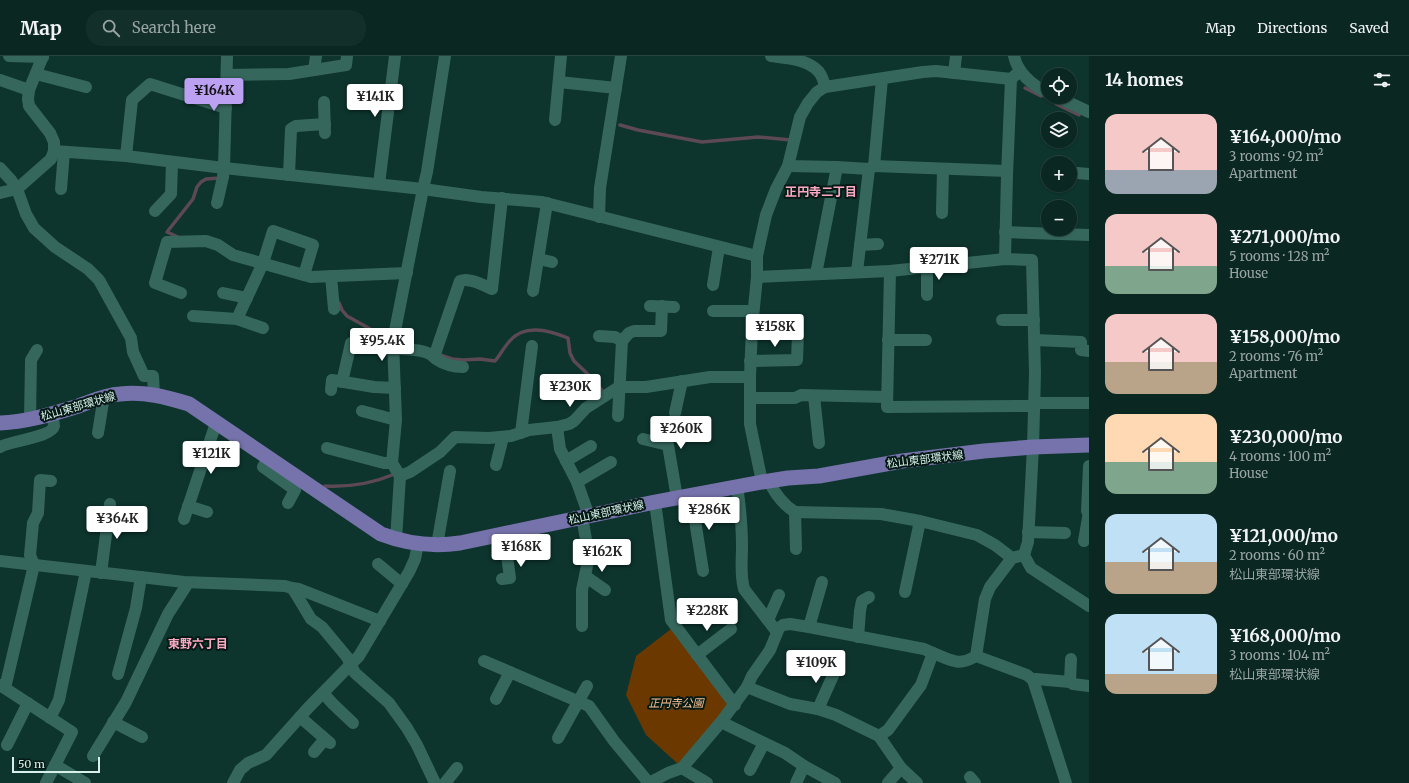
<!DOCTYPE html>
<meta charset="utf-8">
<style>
:root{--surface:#0a2722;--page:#132f2a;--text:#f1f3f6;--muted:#99a5a5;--line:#2a4440;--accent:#bca0f2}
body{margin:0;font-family:Merriweather,"Noto Sans JP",serif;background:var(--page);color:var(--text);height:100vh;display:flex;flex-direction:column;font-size:15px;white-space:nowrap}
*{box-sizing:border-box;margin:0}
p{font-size:13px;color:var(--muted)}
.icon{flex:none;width:22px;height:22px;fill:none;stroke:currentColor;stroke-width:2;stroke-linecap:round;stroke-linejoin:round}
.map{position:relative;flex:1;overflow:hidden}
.sheet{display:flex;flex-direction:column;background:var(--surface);width:320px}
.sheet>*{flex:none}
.buttons{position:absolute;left:1041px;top:12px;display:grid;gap:8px}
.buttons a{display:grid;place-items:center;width:36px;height:36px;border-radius:50%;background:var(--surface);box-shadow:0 1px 3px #0004,0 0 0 1px var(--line);font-size:20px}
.scale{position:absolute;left:12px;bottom:10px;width:88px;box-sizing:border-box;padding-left:4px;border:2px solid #d7f0ea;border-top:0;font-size:11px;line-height:14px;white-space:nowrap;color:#d7f0ea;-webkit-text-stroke:3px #051915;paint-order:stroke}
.price{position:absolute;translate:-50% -34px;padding:0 9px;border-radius:4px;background:#fff;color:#222;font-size:13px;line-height:26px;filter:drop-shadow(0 1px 2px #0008)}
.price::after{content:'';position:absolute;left:50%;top:24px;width:12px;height:9px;margin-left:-6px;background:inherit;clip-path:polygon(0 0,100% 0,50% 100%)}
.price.selected{background:var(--accent);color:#111}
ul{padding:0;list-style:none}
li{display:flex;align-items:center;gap:12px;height:100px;padding:0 16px}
li span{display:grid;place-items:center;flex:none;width:112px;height:80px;border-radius:12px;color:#555}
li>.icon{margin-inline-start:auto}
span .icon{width:48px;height:48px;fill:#fffc;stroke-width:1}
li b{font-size:17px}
h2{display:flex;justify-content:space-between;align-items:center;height:48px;padding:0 16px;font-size:17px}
header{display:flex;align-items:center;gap:24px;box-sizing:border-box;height:56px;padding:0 20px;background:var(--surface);border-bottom:1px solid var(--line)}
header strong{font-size:19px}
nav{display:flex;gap:22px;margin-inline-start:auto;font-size:14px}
.search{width:280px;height:36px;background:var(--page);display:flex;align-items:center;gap:10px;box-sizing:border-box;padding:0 14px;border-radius:16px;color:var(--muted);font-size:15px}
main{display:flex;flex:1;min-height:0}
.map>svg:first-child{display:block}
.green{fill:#6b3800}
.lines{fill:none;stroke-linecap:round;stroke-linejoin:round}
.stream{stroke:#5d4953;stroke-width:3.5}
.minor{stroke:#36675d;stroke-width:12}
.major{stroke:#7672ab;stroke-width:15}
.labels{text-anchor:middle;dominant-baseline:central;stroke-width:4;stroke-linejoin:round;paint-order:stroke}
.street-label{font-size:11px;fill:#d7f0ea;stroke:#051915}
.park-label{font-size:11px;font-style:italic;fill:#f9c193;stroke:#051915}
.neighbourhood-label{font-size:12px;font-weight:bold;fill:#fba9c2;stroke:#051915}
</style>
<header>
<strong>Map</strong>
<div class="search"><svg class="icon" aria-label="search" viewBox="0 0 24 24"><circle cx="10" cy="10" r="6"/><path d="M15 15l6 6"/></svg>Search here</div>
<nav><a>Map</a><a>Directions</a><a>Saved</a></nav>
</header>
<main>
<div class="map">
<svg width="1089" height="727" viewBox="0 0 1089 727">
<rect width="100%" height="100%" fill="#0d342d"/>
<path class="green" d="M 671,573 L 729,649 L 678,708 L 646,679 L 626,639 L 636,600 Z"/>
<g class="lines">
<g class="stream">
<path d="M 1025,32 L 1041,40"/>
<path d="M 1056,48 L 1079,59"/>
<path d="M 620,69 L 638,74 L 702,86 L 758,81 L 791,84"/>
<path d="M 178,181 L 167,176 L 193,143 L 197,131 L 201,126 L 206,123 L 219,122 L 220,120"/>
<path d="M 339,247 L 342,254 L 347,260 L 372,274 L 380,281 L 390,284"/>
<path d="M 440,299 L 452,303 L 463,304 L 480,303 L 495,305 C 500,299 503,293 508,287 C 523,267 548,274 568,282 L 570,297 L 574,305 L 594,324 L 604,337"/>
<path d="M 325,430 C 348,431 371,428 392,419"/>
</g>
<g class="minor">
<path d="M 9,0 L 43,1"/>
<path d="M 771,0 C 786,2 808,3 819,16 C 822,20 824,26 825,31"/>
<path d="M 1014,0 C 1018,18 1032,29 1048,37"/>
<path d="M 314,14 L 316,0"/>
<path d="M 954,17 L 956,0"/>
<path d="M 36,18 L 86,31"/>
<path d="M 227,19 L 289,18 L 346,9 L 347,0"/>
<path d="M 882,23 L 874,110 L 1007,115"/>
<path d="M 0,24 L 29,34"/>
<path d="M 559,26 L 616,32"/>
<path d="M 1057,41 L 1089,56"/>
<path d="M 324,46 L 325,77"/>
<path d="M 555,64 L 561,0"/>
<path d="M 54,95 L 126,100 L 224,112 L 423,133 L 481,141 L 542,146 L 757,200"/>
<path d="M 126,100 L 132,44 L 150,28 L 226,52"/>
<path d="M 788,110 L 837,111 L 869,113"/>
<path d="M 0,112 L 11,124 L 17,133 L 26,158 L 34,172 L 55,191 L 88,213 L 99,224 L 131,282 L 133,296 L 144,320 L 153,320 L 154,338"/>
<path d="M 1077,117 L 1089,118"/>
<path d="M 289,119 L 291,73 L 296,70 L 325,68"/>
<path d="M 379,128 L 395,0"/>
<path d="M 61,133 L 64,96"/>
<path d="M 0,137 L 17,133 L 51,103 L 54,95 L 54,86 L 50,77 L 29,50 L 28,43 L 29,34 L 43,0"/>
<path d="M 217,147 L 223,121 L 224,112 L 227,0"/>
<path d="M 155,155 L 171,138 L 172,106"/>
<path d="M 942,157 L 943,113"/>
<path d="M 599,161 L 600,132 L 621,0"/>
<path d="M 1005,176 L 1089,179"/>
<path d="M 860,189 L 878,188"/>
<path d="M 538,203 L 552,206"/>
<path d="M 1005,203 L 1007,119 L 1011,23 L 1020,15"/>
<path d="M 890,215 L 887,351 L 1034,350"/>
<path d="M 857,216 L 869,113 L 874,110"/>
<path d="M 816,218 L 837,111"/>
<path d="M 331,220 L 334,253"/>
<path d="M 757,221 L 890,215 L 1005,203 L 1032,204 L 1035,317 L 1033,391 L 1028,486 L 1024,499 L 1031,512 L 1089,550"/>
<path d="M 713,229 L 719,191"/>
<path d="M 533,235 L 547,147"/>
<path d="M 181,237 L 155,227 L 167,186 L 206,185 L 218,189 L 233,199 L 311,221 L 407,217"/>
<path d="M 223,237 L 247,242"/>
<path d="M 927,239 L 927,211"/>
<path d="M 650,250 L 674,251"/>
<path d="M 713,255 L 753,255"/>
<path d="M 193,260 L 237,263 L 263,272"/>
<path d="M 237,263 L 263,207 L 273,175 L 313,189 L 304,219"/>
<path d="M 1002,264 L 1034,264"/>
<path d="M 599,280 L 615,281 L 622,285"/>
<path d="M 888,284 L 926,284"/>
<path d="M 1035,284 L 1081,286 L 1081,294 L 1089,295"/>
<path d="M 393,293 C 404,293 415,293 425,296 C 429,297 433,300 436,303 C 445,309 452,311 463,311"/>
<path d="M 434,301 L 460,225 C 469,221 483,229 492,233 L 502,142"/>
<path d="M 750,305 L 797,304 L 798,278"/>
<path d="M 342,326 L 351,287"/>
<path d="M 331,334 L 332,324 L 374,331 L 395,332"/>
<path d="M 814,340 L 819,387"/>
<path d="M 750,342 L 795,342 L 801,339 L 887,341"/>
<path d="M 1034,347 L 1089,347"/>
<path d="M 362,355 L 396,364"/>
<path d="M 675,357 L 682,325"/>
<path d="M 618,360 L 622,285 L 629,277 L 634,275 L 661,275 L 662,250"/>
<path d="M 30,363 L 31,304 L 37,294"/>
<path d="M 557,371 L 560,393 L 577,426 L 589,460"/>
<path d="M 98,377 L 104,340"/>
<path d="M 521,377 L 532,290"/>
<path d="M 643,383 L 668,389 L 677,442"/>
<path d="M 0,391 C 10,385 52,381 54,370 C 54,366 52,361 52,357"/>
<path d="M 327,392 L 384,407 L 392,407"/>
<path d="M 268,402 L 263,411 L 295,434 L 288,447"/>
<path d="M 566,405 L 591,390"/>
<path d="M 496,409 L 503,381"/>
<path d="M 1089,410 L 1087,455 L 1089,455"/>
<path d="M 400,420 L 410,416 L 440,396 L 455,381 L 489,382 L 511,380 L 529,374 L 557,371 L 569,368 L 574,365 L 586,352 L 619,331 L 646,331 L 710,321 L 750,321"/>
<path d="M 769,425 C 775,438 782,448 795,456 L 796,493"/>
<path d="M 577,426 L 611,406"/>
<path d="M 762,426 L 750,368 L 750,321 L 752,271 L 757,221 L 757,200 L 766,159 L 776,133 L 788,110 L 800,61 L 808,47 L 817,36 L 825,31 L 923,16 L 936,15 L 1011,23"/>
<path d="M 737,430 C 740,450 742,470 742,490 C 742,504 740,519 744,533 L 777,576"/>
<path d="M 691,439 L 703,515"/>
<path d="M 655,446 L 671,564 L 735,649"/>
<path d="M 188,450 L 207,456"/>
<path d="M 795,456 L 881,458 L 920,465 L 977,479 L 995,489 L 1012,502"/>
<path d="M 184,463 L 216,367"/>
<path d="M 1028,476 L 1065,477"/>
<path d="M 396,484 L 400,420 L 392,407 L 396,364 L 393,285 L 423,133 L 427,116 L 445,0"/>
<path d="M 1084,485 L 1089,456"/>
<path d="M 437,489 L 450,415"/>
<path d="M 0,505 L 184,526 L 285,530 L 292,532 L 296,538 L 311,563 L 322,571 L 347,601 L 355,617 L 389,647 L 407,672 L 417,689 L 435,727"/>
<path d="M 378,508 L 402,528"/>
<path d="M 101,517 L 110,448"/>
<path d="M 585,520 L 605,534"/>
<path d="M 502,523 L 510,522 L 504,478"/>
<path d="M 292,532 L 299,533 L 380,565"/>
<path d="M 905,536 L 920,465"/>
<path d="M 768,564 L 779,539"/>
<path d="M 582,570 L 582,534 L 589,500 L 582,461"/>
<path d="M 809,571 L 822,526"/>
<path d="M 858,581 L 860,555 L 862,545 L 869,541"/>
<path d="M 697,599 L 731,573"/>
<path d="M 976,600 L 1027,619 L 1033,624 L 1066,727"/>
<path d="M 484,605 L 589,650 L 614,685 L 649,727"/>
<path d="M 118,618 L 136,552 L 141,521"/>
<path d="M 1033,624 L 1036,623 L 1070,626 L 1071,603"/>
<path d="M 1070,626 L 1073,628 L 1089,630"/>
<path d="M 0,629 L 72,676 L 46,727"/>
<path d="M 747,631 L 752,620 L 770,594 L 779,572 L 783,569 L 790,568 L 809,571 L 924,593 L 933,597"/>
<path d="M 5,632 L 34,509 L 30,499 L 33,467 L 38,457 L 40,424 L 51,425"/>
<path d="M 323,637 L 333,648 L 353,667"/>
<path d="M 496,643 L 510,616"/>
<path d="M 818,653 L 836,613"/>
<path d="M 300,661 L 330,687"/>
<path d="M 50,662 L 59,644 L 86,515"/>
<path d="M 113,666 L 142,681"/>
<path d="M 721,666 L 785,697 L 804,710 L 835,727"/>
<path d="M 879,680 L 888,674 L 921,629 L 933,597 C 951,604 958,611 976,600 L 985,543 L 990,531 L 1012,502 L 1024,499"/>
<path d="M 558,682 L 587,630"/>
<path d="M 7,689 L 28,647"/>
<path d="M 314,696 L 325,683"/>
<path d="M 93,700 L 126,646 L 168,558 L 188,527"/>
<path d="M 55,709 L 85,727"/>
<path d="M 682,712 L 707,727"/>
<path d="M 750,714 L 764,687"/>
<path d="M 970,721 L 975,727"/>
<path d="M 233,727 L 240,714 L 248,707 L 266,699 L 308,652 L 359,600 L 409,516 L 415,503 L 418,488"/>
<path d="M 445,727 L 457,712"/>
<path d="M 649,727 L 668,717 L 682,712 L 721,666 L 747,631 L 790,648 L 818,653 L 836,659 L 879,680 L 901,712 L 917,727"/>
<path d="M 796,727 L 804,710"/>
<path d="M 888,727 L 901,712"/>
</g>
<path class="major" d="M 0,367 C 25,366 49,359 72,352 C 88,347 103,339 120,338 C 144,335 166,341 189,348 L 381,478 C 407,488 432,491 460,487 L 655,446 L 762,426 L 788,422 L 819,420 L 902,405 L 984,395 L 1033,391 L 1089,389"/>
</g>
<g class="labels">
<g class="street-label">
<text transform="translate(78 350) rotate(-16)">松山東部環状線</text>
<text transform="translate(925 403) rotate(-7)">松山東部環状線</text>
<text transform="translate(606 456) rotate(-12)">松山東部環状線</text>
</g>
<g class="park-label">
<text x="676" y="647">正円寺公園</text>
</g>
<g class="neighbourhood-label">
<text x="821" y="135">正円寺二丁目</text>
<text x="198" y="587">東野六丁目</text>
</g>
</g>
</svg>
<div class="buttons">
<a><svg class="icon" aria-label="locate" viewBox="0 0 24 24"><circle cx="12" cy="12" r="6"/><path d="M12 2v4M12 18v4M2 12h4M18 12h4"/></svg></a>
<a><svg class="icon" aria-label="layers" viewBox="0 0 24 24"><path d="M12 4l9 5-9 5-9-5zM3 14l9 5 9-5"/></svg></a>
<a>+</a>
<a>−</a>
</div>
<div class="scale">50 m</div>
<b class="price selected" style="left:214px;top:56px">¥164K</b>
<b class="price" style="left:375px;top:62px">¥141K</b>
<b class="price" style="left:939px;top:225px">¥271K</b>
<b class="price" style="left:775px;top:292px">¥158K</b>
<b class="price" style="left:382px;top:306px">¥95.4K</b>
<b class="price" style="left:570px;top:352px">¥230K</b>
<b class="price" style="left:681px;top:394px">¥260K</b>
<b class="price" style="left:211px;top:419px">¥121K</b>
<b class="price" style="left:709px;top:475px">¥286K</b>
<b class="price" style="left:117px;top:484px">¥364K</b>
<b class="price" style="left:521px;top:512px">¥168K</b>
<b class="price" style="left:602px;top:517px">¥162K</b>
<b class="price" style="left:707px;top:576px">¥228K</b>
<b class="price" style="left:816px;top:628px">¥109K</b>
</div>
<section class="sheet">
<h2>14 homes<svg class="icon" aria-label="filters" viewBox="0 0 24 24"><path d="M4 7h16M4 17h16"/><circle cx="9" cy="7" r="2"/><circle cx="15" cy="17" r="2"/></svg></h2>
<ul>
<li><span style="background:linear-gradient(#f6c9c9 70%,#9aa5b1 0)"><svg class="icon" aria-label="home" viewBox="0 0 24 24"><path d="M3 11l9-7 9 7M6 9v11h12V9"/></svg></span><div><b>¥164,000/mo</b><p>3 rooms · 92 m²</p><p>Apartment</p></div></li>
<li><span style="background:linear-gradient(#f6c9c9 65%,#7fa58c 0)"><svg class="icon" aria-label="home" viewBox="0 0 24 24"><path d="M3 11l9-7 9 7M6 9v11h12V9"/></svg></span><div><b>¥271,000/mo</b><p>5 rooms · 128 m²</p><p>House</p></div></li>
<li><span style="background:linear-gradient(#f6c9c9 60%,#b9a48a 0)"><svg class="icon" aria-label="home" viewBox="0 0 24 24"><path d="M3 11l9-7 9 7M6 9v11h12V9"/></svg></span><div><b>¥158,000/mo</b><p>2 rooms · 76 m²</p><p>Apartment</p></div></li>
<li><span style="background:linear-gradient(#ffd9b3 60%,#7fa58c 0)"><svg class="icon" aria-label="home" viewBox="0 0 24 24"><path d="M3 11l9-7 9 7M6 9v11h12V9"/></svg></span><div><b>¥230,000/mo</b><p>4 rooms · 100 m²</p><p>House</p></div></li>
<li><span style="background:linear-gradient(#bfe0f5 60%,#b9a48a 0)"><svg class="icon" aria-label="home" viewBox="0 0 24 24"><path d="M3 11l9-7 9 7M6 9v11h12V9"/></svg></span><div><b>¥121,000/mo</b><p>2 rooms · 60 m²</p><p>松山東部環状線</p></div></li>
<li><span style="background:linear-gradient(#bfe0f5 75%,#b9a48a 0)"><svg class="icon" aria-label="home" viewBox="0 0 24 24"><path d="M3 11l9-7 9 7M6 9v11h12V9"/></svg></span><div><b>¥168,000/mo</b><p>3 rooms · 104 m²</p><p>松山東部環状線</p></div></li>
</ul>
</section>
</main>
